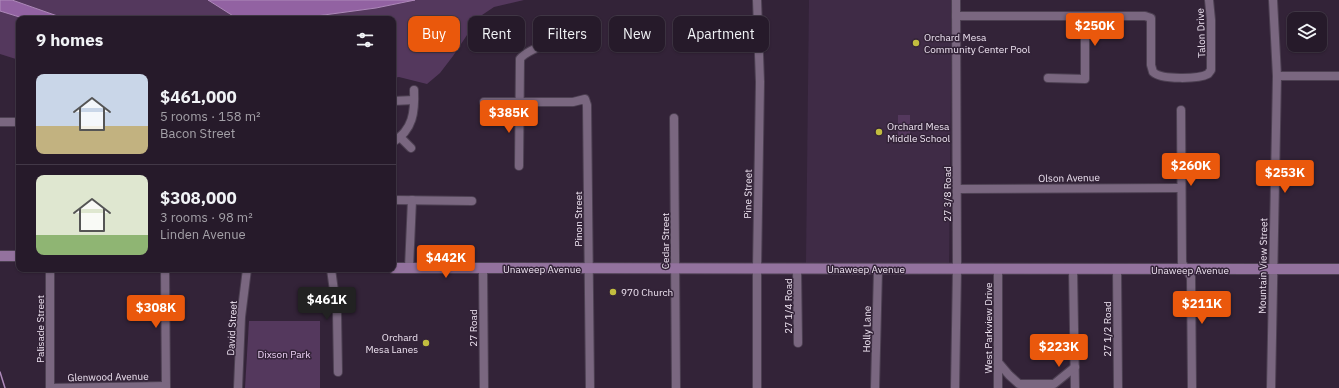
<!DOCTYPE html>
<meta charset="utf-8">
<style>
:root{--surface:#261a2a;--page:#322736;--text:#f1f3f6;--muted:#a4a1a8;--line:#423847;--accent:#ea580c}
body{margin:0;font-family:"IBM Plex Sans",sans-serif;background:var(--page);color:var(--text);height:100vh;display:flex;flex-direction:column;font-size:15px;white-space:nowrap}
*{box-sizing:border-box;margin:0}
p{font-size:13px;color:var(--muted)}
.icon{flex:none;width:22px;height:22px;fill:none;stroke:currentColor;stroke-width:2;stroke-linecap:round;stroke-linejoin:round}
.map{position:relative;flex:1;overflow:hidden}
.panel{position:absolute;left:16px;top:16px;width:380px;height:256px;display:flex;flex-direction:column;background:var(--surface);border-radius:8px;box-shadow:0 1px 3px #0004,0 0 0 1px var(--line)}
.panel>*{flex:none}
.banner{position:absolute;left:408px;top:16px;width:380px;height:36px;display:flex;gap:8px}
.buttons{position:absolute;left:1287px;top:12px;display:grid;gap:8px}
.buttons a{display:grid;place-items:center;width:40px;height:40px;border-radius:8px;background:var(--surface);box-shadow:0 1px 3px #0004,0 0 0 1px var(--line);font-size:20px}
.price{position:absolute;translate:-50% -34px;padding:0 9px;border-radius:4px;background:var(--accent);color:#fff;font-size:13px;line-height:26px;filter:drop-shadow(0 1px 2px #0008)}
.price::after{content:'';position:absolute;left:50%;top:24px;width:12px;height:9px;margin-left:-6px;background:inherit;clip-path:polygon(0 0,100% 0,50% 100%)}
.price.current{background:#222;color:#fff}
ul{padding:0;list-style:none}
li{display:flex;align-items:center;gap:12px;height:100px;padding:0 20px}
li+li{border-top:1px solid var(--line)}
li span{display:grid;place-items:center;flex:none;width:112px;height:80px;border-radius:8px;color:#555}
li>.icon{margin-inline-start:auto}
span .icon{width:48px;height:48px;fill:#fffc;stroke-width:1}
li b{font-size:17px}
h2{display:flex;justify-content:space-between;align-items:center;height:48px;padding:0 20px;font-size:17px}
.pill{padding:0 14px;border-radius:8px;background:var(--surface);box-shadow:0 1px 3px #0004,0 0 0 1px var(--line);font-size:14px;line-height:36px}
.pill.current{background:var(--accent);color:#fff}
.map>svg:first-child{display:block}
.built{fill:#3f2b46}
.green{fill:#54385d}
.water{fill:#9262a2;stroke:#ae89ba}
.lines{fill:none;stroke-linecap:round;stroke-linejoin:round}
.stream{stroke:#ae89ba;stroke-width:1.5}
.minor-casing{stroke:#4d4052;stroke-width:10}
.major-casing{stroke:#4d4052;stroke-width:12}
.minor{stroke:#7a6780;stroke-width:8}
.major{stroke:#93729e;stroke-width:10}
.poi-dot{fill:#c2bd3f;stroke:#332338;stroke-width:1.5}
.labels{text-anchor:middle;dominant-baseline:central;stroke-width:3;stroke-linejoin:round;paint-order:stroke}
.street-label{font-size:10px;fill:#efe4f2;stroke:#332338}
.poi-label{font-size:10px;fill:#efe4f2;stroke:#332338;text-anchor:start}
.park-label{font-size:10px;fill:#eed3f7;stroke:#332338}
</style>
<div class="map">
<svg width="1339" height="388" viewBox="0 0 1339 388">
<rect width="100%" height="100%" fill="#332338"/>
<path class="built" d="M 809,0 L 952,0 L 949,264 L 806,263 Z"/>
<g class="green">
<path d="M 12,0 L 208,0 L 238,19 L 66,19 Z"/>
<path d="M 415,0 L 524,0 L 494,7 L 479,17 L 453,56 L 440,73 L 427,84 L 399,77 L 393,78 L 393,19 L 294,19 L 376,8 Z"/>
<path d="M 0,11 L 26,19 L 19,19 L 19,60 L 0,54 Z"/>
<rect x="898" y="115" width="12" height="23"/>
<path d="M 249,321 L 320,321 L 320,388 L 245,388 Z"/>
</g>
<g class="water">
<path d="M 0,0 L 12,0 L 66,19 L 26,19 L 0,11 Z"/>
<path d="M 208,0 L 415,0 L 376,8 L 294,19 L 238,19 Z"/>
</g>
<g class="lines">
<path class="stream" d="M 0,372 L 5,388"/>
<g class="minor-casing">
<g id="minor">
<path d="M 956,16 L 1145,16 L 1151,18 L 1151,65 L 1153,72 C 1161,80 1199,79 1208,74 L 1211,70 L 1211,20 L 1209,0"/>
<path d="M 1277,76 L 1339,76"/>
<path d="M 1048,78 L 1085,79 L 1085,16"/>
<path d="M 393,101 L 414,100"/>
<path d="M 484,102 L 573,102 L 585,99 L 587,105 L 590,388"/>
<path d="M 1181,110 L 1182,263 L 1191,277 L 1192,388"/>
<path d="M 674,118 L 676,388"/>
<path d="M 0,122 L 19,122"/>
<path d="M 400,137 L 411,148"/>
<path d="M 393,142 C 413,130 415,112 414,90"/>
<path d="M 519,166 L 520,59 C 528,47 577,34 593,34"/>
<path d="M 957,189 L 1181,188"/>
<path d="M 393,200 L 472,201"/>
<path d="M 409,268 L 412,200"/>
<path d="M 483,268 L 484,388"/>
<path d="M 50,269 L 50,388"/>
<path d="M 165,269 L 166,388"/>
<path d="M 331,269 L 337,313 L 338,372"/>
<path d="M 797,269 L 798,343"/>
<path d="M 1073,269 L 1075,388"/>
<path d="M 1117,269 L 1118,388"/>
<path d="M 998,362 L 1009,375 L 1019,384 L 1054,384 L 1075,367"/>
<path d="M 50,388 L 166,386"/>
<path d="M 238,388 L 241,317 L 247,269"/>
<path d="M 757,388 L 757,269 L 760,82 L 757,0"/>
<path d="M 875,388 L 878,270"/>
<path d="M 955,388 L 957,269 L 956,0"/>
<path d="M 998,388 L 998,269"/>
<path d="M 1271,388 L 1277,76 L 1273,0"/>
</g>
</g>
<g class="major-casing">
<g id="major">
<path d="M 0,256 L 19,256"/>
<path d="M 393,268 L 1339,269"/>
</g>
</g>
<use href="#minor" class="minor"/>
<use href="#major" class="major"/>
</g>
<g class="poi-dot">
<circle cx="916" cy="43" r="4"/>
<circle cx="879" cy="132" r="4"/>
<circle cx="613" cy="292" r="4"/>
<circle cx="426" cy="343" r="4"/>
</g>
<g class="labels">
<g class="street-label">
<text transform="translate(1201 33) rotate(-92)">Talon Drive</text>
<text transform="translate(1069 178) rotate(-1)">Olson Avenue</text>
<text transform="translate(748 194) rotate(-89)">Pine Street</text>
<text transform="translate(947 194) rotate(-90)">27 3/8 Road</text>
<text transform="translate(578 219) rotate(-90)">Pinon Street</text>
<text transform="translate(665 241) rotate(-90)">Cedar Street</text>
<text transform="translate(1263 266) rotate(-89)">Mountain View Street</text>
<text x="542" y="269">Unaweep Avenue</text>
<text x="866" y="269">Unaweep Avenue</text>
<text x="1190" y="270">Unaweep Avenue</text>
<text transform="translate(788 306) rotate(-90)">27 1/4 Road</text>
<text transform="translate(232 328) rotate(-87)">David Street</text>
<text transform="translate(473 328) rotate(-90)">27 Road</text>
<text transform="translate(988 328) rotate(-90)">West Parkview Drive</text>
<text transform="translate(40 329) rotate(-90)">Palisade Street</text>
<text transform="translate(867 329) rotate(-89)">Holly Lane</text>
<text transform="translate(1107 329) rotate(-90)">27 1/2 Road</text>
<text transform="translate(108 377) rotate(-1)">Glenwood Avenue</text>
</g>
<g class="poi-label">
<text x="924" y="37">Orchard Mesa<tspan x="924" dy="12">Community Center Pool</tspan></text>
<text x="887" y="126">Orchard Mesa<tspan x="887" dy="12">Middle School</tspan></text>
<text x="621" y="292">970 Church</text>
<text x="418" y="337" text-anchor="end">Orchard<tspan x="418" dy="12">Mesa Lanes</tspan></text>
</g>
<g class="park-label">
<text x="284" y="354">Dixson Park</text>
</g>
</g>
</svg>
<div class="buttons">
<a><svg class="icon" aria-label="layers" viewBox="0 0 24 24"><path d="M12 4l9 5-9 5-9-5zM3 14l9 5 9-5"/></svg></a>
</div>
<b class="price" style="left:1095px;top:47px">$250K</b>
<b class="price" style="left:509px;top:134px">$385K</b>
<b class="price" style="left:1191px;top:187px">$260K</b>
<b class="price" style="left:1285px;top:194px">$253K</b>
<b class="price" style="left:446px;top:279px">$442K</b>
<b class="price current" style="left:327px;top:321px">$461K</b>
<b class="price" style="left:1202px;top:325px">$211K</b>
<b class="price" style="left:156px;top:329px">$308K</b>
<b class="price" style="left:1059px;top:368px">$223K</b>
<div class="banner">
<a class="pill current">Buy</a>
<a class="pill">Rent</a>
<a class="pill">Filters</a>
<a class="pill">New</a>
<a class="pill">Apartment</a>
</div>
<section class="panel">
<h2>9 homes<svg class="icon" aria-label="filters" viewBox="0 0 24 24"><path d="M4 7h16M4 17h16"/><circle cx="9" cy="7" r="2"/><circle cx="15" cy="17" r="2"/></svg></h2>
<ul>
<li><span style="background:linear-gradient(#c9d6e8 65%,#c2b280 0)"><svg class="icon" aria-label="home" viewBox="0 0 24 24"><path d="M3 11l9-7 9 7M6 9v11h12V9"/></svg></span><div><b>$461,000</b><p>5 rooms · 158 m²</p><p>Bacon Street</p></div></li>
<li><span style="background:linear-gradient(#dfe7d0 75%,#8fb573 0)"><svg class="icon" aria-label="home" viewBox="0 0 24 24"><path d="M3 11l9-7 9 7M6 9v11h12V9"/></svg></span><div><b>$308,000</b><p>3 rooms · 98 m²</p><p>Linden Avenue</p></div></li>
</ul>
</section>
</div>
